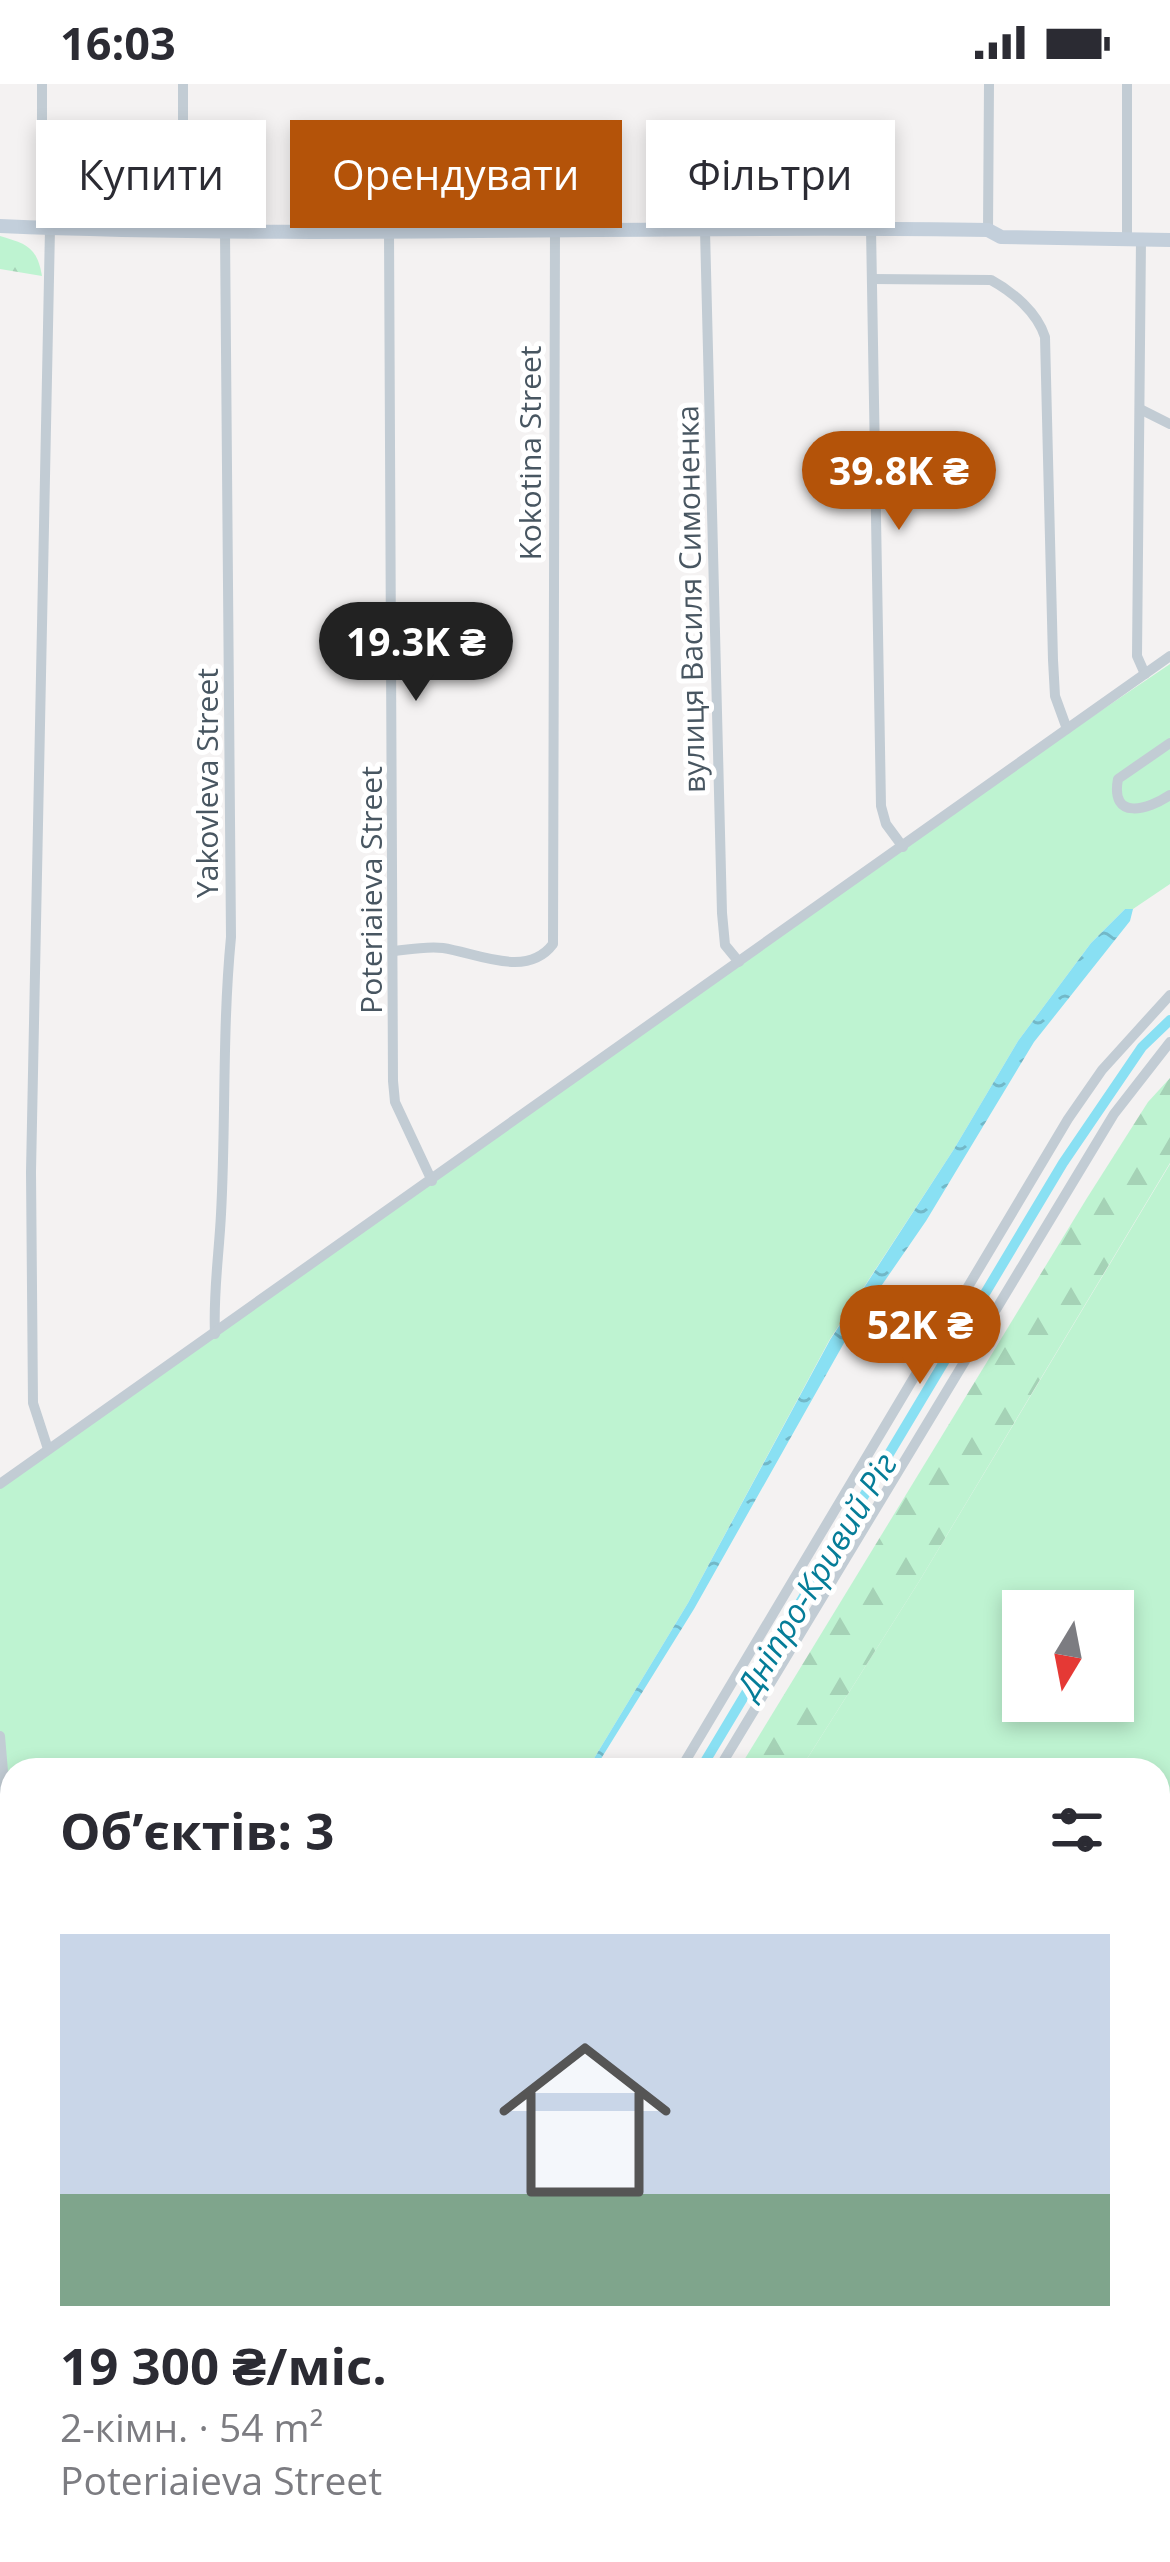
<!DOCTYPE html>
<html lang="uk">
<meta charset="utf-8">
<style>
:root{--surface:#fff;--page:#f7f7f7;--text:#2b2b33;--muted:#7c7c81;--accent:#b45309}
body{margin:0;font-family:"Open Sans",sans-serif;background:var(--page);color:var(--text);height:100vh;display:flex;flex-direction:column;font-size:45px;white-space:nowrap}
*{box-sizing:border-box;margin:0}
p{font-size:39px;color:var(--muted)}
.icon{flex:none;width:66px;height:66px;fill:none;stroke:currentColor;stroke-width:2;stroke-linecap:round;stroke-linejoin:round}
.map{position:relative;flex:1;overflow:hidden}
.side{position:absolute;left:0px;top:1674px;width:1170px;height:804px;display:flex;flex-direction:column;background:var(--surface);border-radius:36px 36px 0 0;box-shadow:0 6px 18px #0003}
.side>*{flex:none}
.banner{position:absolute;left:36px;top:36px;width:1098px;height:108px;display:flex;gap:24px}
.needle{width:78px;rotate:190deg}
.controls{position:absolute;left:1002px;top:1506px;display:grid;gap:24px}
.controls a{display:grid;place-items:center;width:132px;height:132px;border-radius:0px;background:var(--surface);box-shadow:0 6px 18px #0003;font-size:60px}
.price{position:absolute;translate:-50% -102px;padding:0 27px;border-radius:42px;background:var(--accent);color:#fff;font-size:39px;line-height:78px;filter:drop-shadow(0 3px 6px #0008)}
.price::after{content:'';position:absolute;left:50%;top:72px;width:36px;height:27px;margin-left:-18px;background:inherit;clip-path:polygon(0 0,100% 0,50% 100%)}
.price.active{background:#222;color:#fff}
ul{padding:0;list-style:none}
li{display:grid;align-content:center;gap:24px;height:636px;padding:0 60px}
li span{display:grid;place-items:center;height:372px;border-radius:0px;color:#555}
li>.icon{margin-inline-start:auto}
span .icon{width:216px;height:216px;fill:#fffc;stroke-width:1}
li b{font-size:51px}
h2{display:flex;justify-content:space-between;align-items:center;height:144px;padding:0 60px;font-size:51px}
.chip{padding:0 42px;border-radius:0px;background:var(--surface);box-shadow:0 6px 18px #0003;font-size:42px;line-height:108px}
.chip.active{background:var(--accent);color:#fff}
.status{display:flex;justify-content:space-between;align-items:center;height:84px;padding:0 60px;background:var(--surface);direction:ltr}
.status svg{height:33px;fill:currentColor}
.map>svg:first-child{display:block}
.green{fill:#bef3d1;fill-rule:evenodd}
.forest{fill:url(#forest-firs)}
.water{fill:url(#water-ripples)}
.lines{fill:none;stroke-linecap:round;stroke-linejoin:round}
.stream{stroke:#89e0f3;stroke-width:3}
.canal{stroke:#89e0f3;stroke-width:10}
.street{stroke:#c2ccd4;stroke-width:10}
.secondary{stroke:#c3cfdb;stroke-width:14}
.labels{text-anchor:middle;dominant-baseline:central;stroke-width:10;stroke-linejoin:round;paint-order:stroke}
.street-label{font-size:30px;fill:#485661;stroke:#fff}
.water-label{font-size:33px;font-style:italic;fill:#057d98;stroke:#fff}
</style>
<div class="status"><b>16:03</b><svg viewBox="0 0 49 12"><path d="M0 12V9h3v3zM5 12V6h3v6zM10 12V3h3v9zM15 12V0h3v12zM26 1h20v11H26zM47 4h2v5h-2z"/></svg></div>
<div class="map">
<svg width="1170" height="2478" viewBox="0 0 1170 2478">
<defs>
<pattern id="forest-firs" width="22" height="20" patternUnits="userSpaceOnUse" patternTransform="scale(3)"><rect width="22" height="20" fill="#bef3d1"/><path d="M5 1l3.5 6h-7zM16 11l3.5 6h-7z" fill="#a5d2b6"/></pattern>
<pattern id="water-ripples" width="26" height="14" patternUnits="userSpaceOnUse" patternTransform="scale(3)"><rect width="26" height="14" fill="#89e0f3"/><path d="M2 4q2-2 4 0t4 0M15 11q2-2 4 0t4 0" fill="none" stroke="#72b8c8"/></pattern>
</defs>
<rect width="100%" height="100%" fill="#f4f2f2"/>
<g class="green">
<path d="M 1170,580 L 1170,800 L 1133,825 L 1125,825 L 1091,859 L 1018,957 L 954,1065 L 830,1255 L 688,1519 L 587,1686 L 12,1686 L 12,1792 L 0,1652 L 0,1400 L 1016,684 Z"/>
<path d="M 1170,1080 L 1170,2478 L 311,2478 L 318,2466 L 1158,2466 L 1158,1686 L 800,1686 L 920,1496 ZM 1023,1527 L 1113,1527 L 1113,1617 L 1023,1617 Z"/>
<path d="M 0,2384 L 12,2385 L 12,2466 L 97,2466 L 89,2478 L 0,2478 Z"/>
</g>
<g class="forest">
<path d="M 0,152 C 27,160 37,163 42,192 L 0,185 Z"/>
<path d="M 1170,994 L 1170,1079 L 920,1496 L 800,1686 L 738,1686 L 1087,1114 L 1148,1018 Z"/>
</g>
<path class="water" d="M 1125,825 L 1133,825 L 1130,837 L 1034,958 L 926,1137 L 853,1243 L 694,1525 L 594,1686 L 587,1686 L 688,1519 L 830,1256 L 954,1065 L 1018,957 L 1091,859 Z"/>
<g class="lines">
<path class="stream" d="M 107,2478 L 114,2466"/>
<g class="canal">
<path d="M 700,1686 L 1063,1079 L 1142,963 L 1170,936"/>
<path d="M 228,2478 L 235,2466"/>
</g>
<g class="street">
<path d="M 42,0 L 42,144"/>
<path d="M 183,0 L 183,75 L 191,92 L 224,127 L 225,148 L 231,853 C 222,946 226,1038 221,1130 C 219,1171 213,1209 215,1250"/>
<path d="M 1127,0 L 1127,155"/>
<path d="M 871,144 L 881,722 L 886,740 L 903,763"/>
<path d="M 705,146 L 722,829 L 725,861 L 739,878"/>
<path d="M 988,146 L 989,0"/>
<path d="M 389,147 L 393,997 L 395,1018 L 432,1097"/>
<path d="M 1141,155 L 1137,572 L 1145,590"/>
<path d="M 872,195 L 991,196 C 1013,208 1037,228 1045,253 L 1053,576 L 1055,612 L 1067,645"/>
<path d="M 1140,325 L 1170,340"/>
<path d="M 1170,659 L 1118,695 C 1110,737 1148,726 1170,711"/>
<path d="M 395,867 C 411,865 428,862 443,864 C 477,869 527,895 553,860 L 555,145"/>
<path d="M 48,1365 L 33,1319 L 31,1088 L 50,144"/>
<path d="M 0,1400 L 1170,572"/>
<path d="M 0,1652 L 12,1792"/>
<path d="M 680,1686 L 1068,1035 L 1102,986 L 1170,911"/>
<path d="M 718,1686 L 1114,1030 L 1170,958"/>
<path d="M 89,2478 L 97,2466"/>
<path d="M 206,2478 L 213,2466"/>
<path d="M 245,2478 L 252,2466"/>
</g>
<path class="secondary" d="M 0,142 C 329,156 659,140 988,146 L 1001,153 L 1170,156"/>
</g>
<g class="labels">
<g class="street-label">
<text transform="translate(529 369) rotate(-90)">Kokotina Street</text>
<text transform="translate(690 515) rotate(-91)">вулиця Василя Симоненка</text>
<text transform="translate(206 699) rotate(-90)">Yakovleva Street</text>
<text transform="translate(370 806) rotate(-90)">Poteriaieva Street</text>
</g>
<g class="water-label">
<text transform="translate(816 1491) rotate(-59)">Дніпро-Кривий Ріг</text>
</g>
</g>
</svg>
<div class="controls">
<a><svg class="needle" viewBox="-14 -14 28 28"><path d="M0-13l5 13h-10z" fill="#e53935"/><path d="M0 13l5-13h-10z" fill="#7c7c81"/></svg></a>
</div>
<b class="price" style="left:899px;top:449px">39.8K ₴</b>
<b class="price active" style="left:416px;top:620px">19.3K ₴</b>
<b class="price" style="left:920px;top:1303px">52K ₴</b>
<div class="banner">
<a class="chip">Купити</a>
<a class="chip active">Орендувати</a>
<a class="chip">Фільтри</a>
</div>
<section class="side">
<h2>Об’єктів: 3<svg class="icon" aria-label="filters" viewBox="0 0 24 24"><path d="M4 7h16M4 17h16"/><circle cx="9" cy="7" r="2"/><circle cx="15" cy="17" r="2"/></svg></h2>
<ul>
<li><span style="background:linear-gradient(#c9d6e8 70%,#7fa58c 0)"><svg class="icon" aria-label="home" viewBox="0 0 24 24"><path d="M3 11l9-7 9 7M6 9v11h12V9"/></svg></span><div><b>19 300 ₴/міс.</b><p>2-кімн. · 54 m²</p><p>Poteriaieva Street</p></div></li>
</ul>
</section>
</div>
